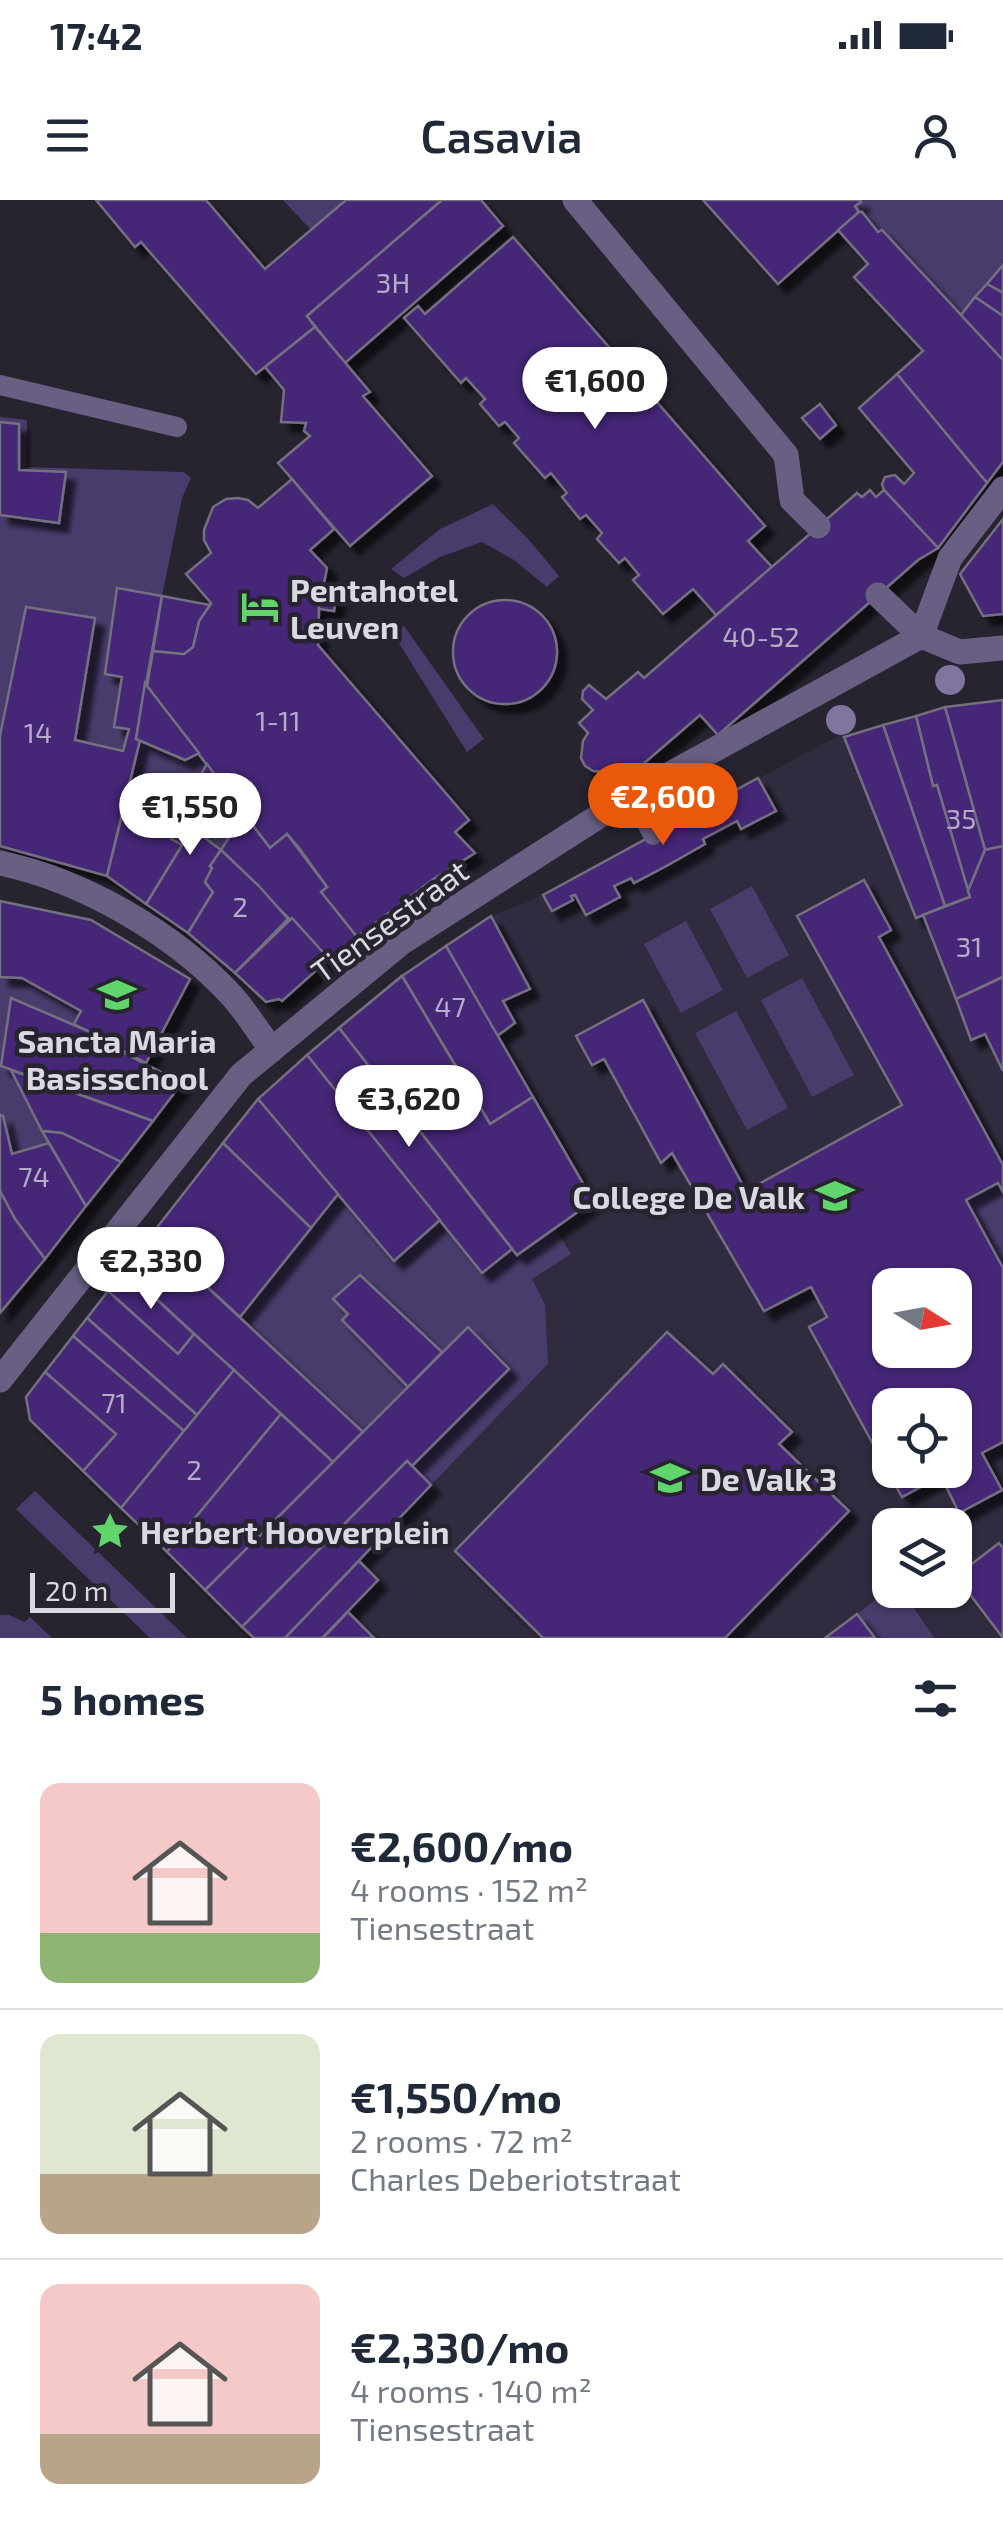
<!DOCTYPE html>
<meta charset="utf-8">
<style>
:root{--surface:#fff;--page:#f6f6f7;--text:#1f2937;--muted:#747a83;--line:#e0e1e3;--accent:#ea580c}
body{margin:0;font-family:"Exo 2",sans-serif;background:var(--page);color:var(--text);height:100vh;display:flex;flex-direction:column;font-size:38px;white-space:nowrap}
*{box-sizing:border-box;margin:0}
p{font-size:32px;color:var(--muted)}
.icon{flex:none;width:55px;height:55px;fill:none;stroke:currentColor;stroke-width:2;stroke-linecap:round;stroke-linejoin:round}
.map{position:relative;height:1438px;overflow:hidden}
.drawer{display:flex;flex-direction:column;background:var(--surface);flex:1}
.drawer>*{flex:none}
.needle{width:65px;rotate:101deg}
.controls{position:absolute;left:872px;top:1068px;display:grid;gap:20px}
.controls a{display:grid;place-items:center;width:100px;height:100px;border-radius:20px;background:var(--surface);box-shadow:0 2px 8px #0004;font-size:50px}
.scale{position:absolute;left:30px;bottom:25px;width:145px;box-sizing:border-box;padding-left:10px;border:5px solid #dad9e1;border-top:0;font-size:28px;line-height:35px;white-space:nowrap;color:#dad9e1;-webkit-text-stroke:8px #272430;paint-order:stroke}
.price{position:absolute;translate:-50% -85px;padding:0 22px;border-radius:35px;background:#fff;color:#222;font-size:32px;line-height:65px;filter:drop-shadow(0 2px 5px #0008)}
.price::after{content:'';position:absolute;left:50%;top:60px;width:30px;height:22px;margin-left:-15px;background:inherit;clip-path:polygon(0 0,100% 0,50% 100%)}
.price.current{background:var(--accent);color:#fff}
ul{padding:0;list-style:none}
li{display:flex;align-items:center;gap:30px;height:250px;padding:0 40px}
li+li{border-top:2px solid var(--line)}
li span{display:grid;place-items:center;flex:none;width:280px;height:200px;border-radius:20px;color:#555}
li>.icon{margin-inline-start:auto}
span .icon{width:120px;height:120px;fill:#fffc;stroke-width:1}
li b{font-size:42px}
h2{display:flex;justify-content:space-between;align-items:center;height:120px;padding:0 40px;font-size:42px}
.status{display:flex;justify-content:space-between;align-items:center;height:70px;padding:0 50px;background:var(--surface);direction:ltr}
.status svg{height:28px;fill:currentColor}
header{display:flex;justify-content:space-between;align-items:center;height:130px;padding:0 40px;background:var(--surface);font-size:45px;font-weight:600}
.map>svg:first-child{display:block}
.built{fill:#302b3e;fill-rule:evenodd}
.green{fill:#493c6c}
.building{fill:#442877;stroke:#73707f;stroke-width:2.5;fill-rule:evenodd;filter:url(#shadow)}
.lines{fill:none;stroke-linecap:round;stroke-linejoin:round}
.lane{stroke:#685f83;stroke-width:20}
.street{stroke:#685f83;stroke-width:25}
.tree{fill:#80759f}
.labels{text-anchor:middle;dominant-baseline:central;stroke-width:9;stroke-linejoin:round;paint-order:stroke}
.number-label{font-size:28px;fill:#b4adc6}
.poi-label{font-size:32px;font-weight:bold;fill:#dad9e1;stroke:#272430;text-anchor:start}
.street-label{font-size:32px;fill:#dad9e1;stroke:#272430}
</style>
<div class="status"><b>17:42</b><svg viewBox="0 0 49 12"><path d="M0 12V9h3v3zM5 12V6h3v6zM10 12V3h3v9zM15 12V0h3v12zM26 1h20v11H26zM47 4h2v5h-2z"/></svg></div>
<header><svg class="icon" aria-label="menu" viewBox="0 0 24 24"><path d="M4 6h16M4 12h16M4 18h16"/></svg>Casavia<svg class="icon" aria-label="person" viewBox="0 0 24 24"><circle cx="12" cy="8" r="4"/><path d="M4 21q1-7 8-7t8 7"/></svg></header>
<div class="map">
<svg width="1003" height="1438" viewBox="0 0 1003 1438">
<defs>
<filter id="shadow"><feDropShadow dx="9" dy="9" stdDeviation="2.5" flood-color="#0009"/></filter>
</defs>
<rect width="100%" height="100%" fill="#272430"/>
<g class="built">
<circle cx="505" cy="452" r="52"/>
<path d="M 1003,500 L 1003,1438 L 254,1438 L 30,1220 L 26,1197 L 258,899 L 402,776 L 491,716 L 543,695 L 843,533 L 845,537 L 945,507 ZM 890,1085 L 955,1085 L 955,1150 L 890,1150 ZM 890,1205 L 955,1205 L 955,1270 L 890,1270 ZM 890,1325 L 955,1325 L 955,1390 L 890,1390 Z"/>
</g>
<g class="green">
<path d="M 283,0 L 346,0 L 311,30 Z"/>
<path d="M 860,0 L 1003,0 L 1003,65 L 961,115 L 882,30 L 878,32 L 862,12 L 859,12 L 855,6 Z"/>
<path d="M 0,217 L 27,220 L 26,267 L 184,272 L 191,278 L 182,298 L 162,396 L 117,389 L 105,473 L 122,477 L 115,527 L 129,529 L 123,551 L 75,540 L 95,418 L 26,407 L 0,536 Z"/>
<path d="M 493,304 L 529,340 L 559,376 L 547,387 L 514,360 L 482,342 L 440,357 L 404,378 L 391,369 L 440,329 Z"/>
<path d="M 404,426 L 484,539 L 467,552 L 392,432 Z"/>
<path d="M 140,540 L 185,559 L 199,553 L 207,564 L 187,600 L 171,590 L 164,602 L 128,591 Z"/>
<path d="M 227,591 L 244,614 L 221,650 L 193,629 Z"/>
<path d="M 752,686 L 789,755 L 747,778 L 710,709 Z"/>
<path d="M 686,721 L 723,790 L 681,813 L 644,744 Z"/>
<path d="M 0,777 L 22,778 L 81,811 L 74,824 L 12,799 L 11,870 L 49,943 L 12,954 L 3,916 L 0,915 Z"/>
<path d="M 802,778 L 854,875 L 812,897 L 761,800 Z"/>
<path d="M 736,811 L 788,908 L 747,930 L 695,833 Z"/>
<path d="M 998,983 L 1003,992 L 1003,1068 L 966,1000 Z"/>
<path d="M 338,994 L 394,1061 L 440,1020 L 482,1073 L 512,1049 L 517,1055 L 555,1028 L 571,1054 L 532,1079 L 545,1105 L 548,1164 L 431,1285 L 412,1266 L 468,1128 L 442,1152 L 361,1075 L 333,1098 L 348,1114 L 342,1120 L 408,1187 L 363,1232 L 240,1117 Z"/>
<path d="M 35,1291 L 187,1438 L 150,1438 L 16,1309 Z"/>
<path d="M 890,1389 L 902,1390 L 934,1438 L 875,1438 L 857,1414 Z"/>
<path d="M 0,1415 L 9,1415 L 25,1422 L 30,1417 L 52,1438 L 0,1438 Z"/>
</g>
<g class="building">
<path d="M 96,0 L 206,0 L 265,69 L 346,0 L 442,0 L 307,116 L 315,127 L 256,174 L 141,42 L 135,47 Z"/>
<path d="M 442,0 L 481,0 L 503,26 L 345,163 L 307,116 Z"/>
<path d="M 703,0 L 860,0 L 861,2 L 855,6 L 859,12 L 778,84 Z"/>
<path d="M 859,12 L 862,12 L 878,32 L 882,30 L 1003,160 L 1003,262 L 987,283 L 897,174 L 923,151 L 854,77 L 868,64 L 838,30 Z"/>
<path d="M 513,37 L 765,326 L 748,341 L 772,367 L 716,415 L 693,389 L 663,414 L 633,380 L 639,375 L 625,358 L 619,363 L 597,339 L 602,333 L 586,315 L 580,319 L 562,297 L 567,293 L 551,273 L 545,278 L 514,243 L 519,238 L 505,222 L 499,226 L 480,204 L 485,199 L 466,178 L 461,183 L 404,118 L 418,106 L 425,114 Z"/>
<path d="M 1003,65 L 1003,93 L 987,84 Z"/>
<path d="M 987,84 L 1003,93 L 1003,116 L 975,97 Z"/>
<path d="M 975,97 L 1003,116 L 1003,160 L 961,115 Z"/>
<path d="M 315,127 L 370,192 L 363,196 L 432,276 L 350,346 L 278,263 L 310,236 L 304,231 L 306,223 L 281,222 L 284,190 L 265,167 Z"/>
<path d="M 897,174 L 987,283 L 938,348 L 884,290 L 882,284 L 885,277 L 895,275 L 904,284 L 914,273 L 859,208 Z"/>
<path d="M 820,204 L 836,225 L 820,239 L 802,218 Z"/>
<path d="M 0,222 L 19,224 L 19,270 L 66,272 L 59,323 L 0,315 Z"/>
<path d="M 292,279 L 334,329 L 310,350 L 327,368 L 319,409 L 318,445 L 469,620 L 455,632 L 475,653 L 435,678 L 357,737 L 321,692 L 327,687 L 300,649 L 287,634 L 270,648 L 147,486 L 153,451 L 184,454 L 193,447 L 199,421 L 211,403 L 186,374 L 211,353 L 204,340 L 204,330 L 213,307 L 226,299 L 238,298 L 248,300 L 258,308 Z"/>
<path d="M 870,290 L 876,297 L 884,290 L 938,348 L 918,360 L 718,535 L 700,515 L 627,578 L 617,567 L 610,572 L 593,571 L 585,566 L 581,558 L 583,541 L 588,533 L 579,523 L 593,510 L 582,499 L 583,491 L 589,485 L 606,499 L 638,472 L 644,478 L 857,293 L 862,297 Z"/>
<path d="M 1003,319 L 1003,414 L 983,416 L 960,374 Z"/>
<path d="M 117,388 L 162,396 L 136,539 L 140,540 L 107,676 L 0,646 L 0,536 L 26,407 L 95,418 L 75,540 L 123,551 L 129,529 L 114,527 L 122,477 L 105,474 Z"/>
<path d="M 321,391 L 337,393 L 334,411 L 319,409 Z"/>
<path d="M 162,396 L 210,405 L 199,421 L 193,447 L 184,454 L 153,451 Z"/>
<circle cx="505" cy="452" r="52"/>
<path d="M 145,483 L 147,486 L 199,553 L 185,560 L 136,539 Z"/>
<path d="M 1003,500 L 1003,646 L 985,650 L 945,507 Z"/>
<path d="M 945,507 L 985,650 L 968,691 L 937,585 L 933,586 L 916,516 Z"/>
<path d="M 916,516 L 933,586 L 937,585 L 970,697 L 945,706 L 883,525 Z"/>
<path d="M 883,525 L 945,706 L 916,718 L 844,537 Z"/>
<path d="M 207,564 L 227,591 L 193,629 L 221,650 L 210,666 L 212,668 L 205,682 L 213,692 L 188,733 L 146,704 L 182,645 L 171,639 L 178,626 L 173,624 Z"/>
<path d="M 758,578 L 776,611 L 741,629 L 737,621 L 703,639 L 705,644 L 670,664 L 634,683 L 631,678 L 614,686 L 620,697 L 586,715 L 575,695 L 571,696 L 573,700 L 552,711 L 543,695 Z"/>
<path d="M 171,590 L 187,600 L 173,624 L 178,626 L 171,639 L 182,645 L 146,704 L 107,676 L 128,591 L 164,602 Z"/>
<path d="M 244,614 L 270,648 L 287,634 L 327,687 L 321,692 L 357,737 L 329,759 L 221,650 Z"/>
<path d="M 1003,646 L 1003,777 L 956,799 L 923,715 L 970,697 L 968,691 L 985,650 Z"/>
<path d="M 221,650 L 259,686 L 288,719 L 235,773 L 188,733 L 213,692 L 205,682 L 212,668 L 210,666 Z"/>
<path d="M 864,680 L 891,730 L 879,737 L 1003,965 L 1003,992 L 998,983 L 966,1000 L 1003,1068 L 1003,1242 L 982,1253 L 1002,1290 L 959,1313 L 941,1276 L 902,1297 L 809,1127 L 827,1117 L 811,1087 L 764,1111 L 672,953 L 661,963 L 604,859 L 592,865 L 576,836 L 643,800 L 746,991 L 902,905 L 797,716 ZM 890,1085 L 955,1085 L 955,1150 L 890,1150 ZM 890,1205 L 955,1205 L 955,1270 L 890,1270 Z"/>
<path d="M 0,701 L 91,720 L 190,779 L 146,863 L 74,824 L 81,811 L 22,778 L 0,777 Z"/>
<path d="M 491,716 L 530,789 L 503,801 L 515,823 L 497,836 L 446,746 Z"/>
<path d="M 292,718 L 329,759 L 282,801 L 279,799 L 266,802 L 235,773 Z"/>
<path d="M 446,746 L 533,897 L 490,924 L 402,776 Z"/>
<path d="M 402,776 L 490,924 L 533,897 L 593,1001 L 517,1055 L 339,828 Z"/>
<path d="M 402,776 L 490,924 L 533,897 L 593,1001 L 517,1055 L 339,828 Z"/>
<path d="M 1003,777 L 1003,871 L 985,834 L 971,840 L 956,799 Z"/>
<path d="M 11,798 L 102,837 L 101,841 L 182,883 L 153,921 L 1,866 Z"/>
<path d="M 339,828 L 512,1049 L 482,1073 L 307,855 Z"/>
<path d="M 307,855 L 440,1020 L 394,1061 L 258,899 Z"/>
<path d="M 11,870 L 153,921 L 121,962 L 62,933 L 42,931 Z"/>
<path d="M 258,899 L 338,994 L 311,1028 L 223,943 Z"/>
<path d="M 0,915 L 3,916 L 12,954 L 49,943 L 86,1006 L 45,1059 L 15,1019 L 0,991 Z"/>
<path d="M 42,931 L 62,933 L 121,962 L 86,1006 Z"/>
<path d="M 223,943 L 311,1028 L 240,1117 L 151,1035 Z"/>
<path d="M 0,991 L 15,1019 L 45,1059 L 0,1113 Z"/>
<path d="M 151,1035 L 363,1232 L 333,1262 L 125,1070 Z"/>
<path d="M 125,1070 L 194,1134 L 178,1154 L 108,1091 Z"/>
<path d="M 360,1075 L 442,1152 L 408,1187 L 342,1120 L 348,1114 L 333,1099 Z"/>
<path d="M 108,1091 L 178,1154 L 194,1134 L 234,1170 L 197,1215 L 87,1118 Z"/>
<path d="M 87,1118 L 197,1215 L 184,1231 L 73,1136 Z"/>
<path d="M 468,1127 L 509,1169 L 412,1266 L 407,1261 L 242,1427 L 205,1390 Z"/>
<path d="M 667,1132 L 713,1174 L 723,1164 L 792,1232 L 779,1244 L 849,1311 L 725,1438 L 543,1438 L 455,1351 Z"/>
<path d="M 73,1136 L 184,1231 L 121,1308 L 83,1271 L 116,1234 L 45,1172 Z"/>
<path d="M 234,1170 L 281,1214 L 167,1352 L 121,1308 Z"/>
<path d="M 45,1172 L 116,1234 L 83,1271 L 30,1220 L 26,1197 Z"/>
<path d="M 281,1214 L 333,1262 L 205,1390 L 167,1352 Z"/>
<path d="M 407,1261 L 431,1285 L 285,1438 L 254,1438 L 242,1427 Z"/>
<path d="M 999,1343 L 1003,1348 L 1003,1438 L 956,1376 Z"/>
<path d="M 359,1361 L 378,1380 L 322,1438 L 285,1438 Z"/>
<path d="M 348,1412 L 374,1438 L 323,1438 Z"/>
<path d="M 857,1414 L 875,1438 L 825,1438 Z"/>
</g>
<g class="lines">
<g class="lane">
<path d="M 0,185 L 177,227"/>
<path d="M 632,595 L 653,635"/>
</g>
<g class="street">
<path d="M 575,0 L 786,255 L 792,300 L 818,326"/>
<path d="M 878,395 L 921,436 L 960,452 L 1003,448"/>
<path d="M 921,436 L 950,358 L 1003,289"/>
<path d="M 0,663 C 82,680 174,733 231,795 C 246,811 258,832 272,850"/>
<path d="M 0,1180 L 241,875 L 401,743 L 632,595 L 921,436"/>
</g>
</g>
<g class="tree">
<circle cx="950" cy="480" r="15"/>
<circle cx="841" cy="520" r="15"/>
</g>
<defs>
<g id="hotel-bare" transform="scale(3)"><path d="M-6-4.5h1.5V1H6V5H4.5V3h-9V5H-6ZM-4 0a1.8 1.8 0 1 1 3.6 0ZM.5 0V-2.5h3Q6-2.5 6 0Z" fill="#5fd56b" stroke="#272430" stroke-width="2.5" paint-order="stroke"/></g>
<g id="school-bare" transform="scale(3)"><path d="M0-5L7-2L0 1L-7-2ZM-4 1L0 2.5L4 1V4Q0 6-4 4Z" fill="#5fd56b" stroke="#272430" stroke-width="2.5" paint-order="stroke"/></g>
<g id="university-bare" transform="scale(3)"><path d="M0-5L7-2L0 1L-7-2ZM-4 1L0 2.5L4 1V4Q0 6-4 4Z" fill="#5fd56b" stroke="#272430" stroke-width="2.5" paint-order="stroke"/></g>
<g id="sight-bare" transform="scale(3)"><path d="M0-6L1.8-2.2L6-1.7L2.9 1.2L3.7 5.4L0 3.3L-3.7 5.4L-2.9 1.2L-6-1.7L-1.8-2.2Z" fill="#5fd56b" stroke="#272430" stroke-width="2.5" paint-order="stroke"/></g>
</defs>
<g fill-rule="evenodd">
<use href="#hotel-bare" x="260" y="407"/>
<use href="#school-bare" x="117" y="795"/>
<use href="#university-bare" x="835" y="996"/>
<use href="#university-bare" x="670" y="1278"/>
<use href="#sight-bare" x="110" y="1331"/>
</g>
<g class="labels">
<g class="number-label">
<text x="393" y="82">3H</text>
<text x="761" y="436">40-52</text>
<text x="278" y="520">1-11</text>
<text x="38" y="532">14</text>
<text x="961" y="618">35</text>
<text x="240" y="706">2</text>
<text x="969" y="746">31</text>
<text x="450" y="806">47</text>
<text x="34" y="976">74</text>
<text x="114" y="1202">71</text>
<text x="194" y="1269">2</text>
</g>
<g class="poi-label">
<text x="290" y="389">Pentahotel<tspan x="290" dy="37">Leuven</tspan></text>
<text x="117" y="840" text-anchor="middle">Sancta Maria<tspan x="117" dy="37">Basisschool</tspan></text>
<text x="805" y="996" text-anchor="end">College De Valk</text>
<text x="700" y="1278">De Valk 3</text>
<text x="140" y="1331">Herbert Hooverplein</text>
</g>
<g class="street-label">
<text transform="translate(389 720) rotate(-36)">Tiensestraat</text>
</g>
</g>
</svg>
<div class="controls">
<a><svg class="needle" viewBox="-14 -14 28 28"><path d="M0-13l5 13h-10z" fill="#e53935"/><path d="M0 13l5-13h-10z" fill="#747a83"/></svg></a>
<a><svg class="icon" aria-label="locate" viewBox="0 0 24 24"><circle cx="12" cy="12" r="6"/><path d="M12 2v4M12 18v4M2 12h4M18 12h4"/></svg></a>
<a><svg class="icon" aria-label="layers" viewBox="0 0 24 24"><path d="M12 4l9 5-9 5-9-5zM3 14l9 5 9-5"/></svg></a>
</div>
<div class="scale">20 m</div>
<b class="price" style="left:595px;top:232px">€1,600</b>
<b class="price current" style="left:663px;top:648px">€2,600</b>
<b class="price" style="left:190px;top:658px">€1,550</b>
<b class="price" style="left:409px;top:950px">€3,620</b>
<b class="price" style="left:151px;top:1112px">€2,330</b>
</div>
<section class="drawer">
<h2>5 homes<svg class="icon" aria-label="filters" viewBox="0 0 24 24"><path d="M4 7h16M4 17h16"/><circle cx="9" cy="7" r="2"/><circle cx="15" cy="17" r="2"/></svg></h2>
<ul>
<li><span style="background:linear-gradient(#f6c9c9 75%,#8fb573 0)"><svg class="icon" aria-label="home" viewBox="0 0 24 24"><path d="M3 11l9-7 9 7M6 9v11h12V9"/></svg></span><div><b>€2,600/mo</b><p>4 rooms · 152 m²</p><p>Tiensestraat</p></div></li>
<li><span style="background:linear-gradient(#dfe7d0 70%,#b9a48a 0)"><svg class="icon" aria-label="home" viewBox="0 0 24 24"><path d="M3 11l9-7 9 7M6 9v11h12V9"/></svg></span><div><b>€1,550/mo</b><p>2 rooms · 72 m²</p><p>Charles Deberiotstraat</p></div></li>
<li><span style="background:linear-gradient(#f6c9c9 75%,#b9a48a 0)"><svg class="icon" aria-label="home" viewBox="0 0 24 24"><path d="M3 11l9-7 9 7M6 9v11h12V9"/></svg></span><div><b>€2,330/mo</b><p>4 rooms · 140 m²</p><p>Tiensestraat</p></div></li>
</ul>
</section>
